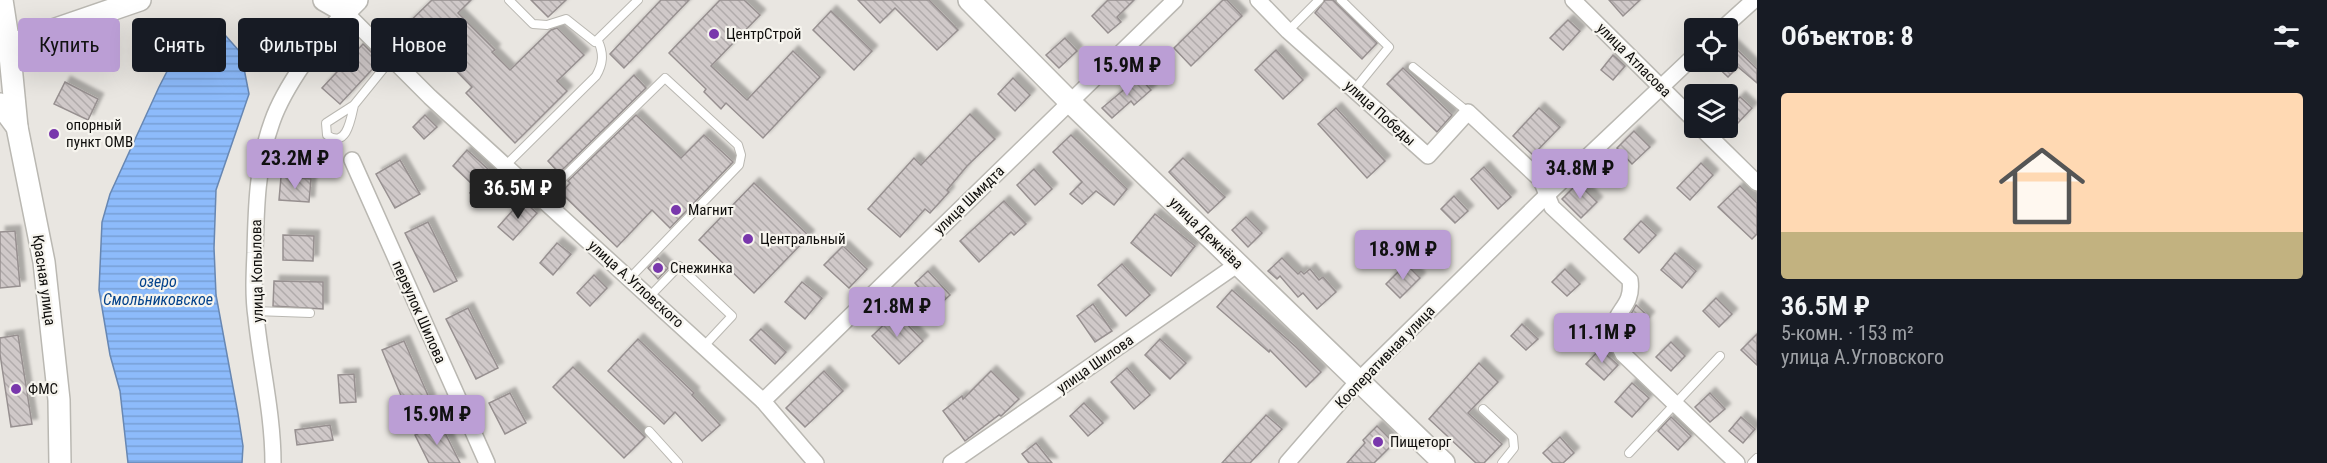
<!DOCTYPE html>
<html lang="ru">
<meta charset="utf-8">
<style>
:root{--surface:#171b24;--page:#242831;--text:#f1f3f6;--muted:#9ea1a6;--line:#363941;--accent:#bb9ed5}
body{margin:0;font-family:"Roboto Condensed",sans-serif;background:var(--page);color:var(--text);height:100vh;display:flex;flex-direction:column;font-size:22px;white-space:nowrap}
*{box-sizing:border-box;margin:0}
p{font-size:20px;color:var(--muted)}
.icon{flex:none;width:33px;height:33px;fill:none;stroke:currentColor;stroke-width:2;stroke-linecap:round;stroke-linejoin:round}
.map{position:relative;flex:1;overflow:hidden}
.side{display:flex;flex-direction:column;background:var(--surface);width:570px}
.side>*{flex:none}
.top-card{position:absolute;left:18px;top:18px;width:570px;height:54px;display:flex;gap:12px}
.tools{position:absolute;left:1684px;top:18px;display:grid;gap:12px}
.tools a{display:grid;place-items:center;width:54px;height:54px;border-radius:6px;background:var(--surface);box-shadow:0 6px 24px #0002;font-size:30px}
.price{position:absolute;translate:-50% -51px;padding:0 14px;border-radius:6px;background:var(--accent);color:#111;font-size:20px;line-height:39px;filter:drop-shadow(0 2px 3px #0008)}
.price::after{content:'';position:absolute;left:50%;top:36px;width:18px;height:14px;margin-left:-9px;background:inherit;clip-path:polygon(0 0,100% 0,50% 100%)}
.price.selected{background:#222;color:#fff}
ul{padding:0;list-style:none}
li{display:grid;align-content:center;gap:12px;height:318px;padding:0 24px}
li+li{border-top:2px solid var(--line)}
li span{display:grid;place-items:center;height:186px;border-radius:6px;color:#555}
li>.icon{margin-inline-start:auto}
span .icon{width:108px;height:108px;fill:#fffc;stroke-width:1}
li b{font-size:26px}
h2{display:flex;justify-content:space-between;align-items:center;height:72px;padding:0 24px;font-size:26px}
.tag{padding:0 21px;border-radius:6px;background:var(--surface);box-shadow:0 6px 24px #0002;font-size:21px;line-height:54px}
.tag.selected{background:var(--accent);color:#111}
main{display:flex;flex:1;min-height:0}
.map>svg:first-child{display:block}
.water{fill:url(#water-rules);stroke:#6787b3;stroke-width:1.5}
.building{fill:url(#building-back-hatch);stroke:#979090;stroke-width:1.5;filter:url(#shadow)}
.lines{fill:none;stroke-linecap:round;stroke-linejoin:round}
.lane-casing{stroke:#bab8b2;stroke-width:10}
.street-casing{stroke:#bab8b2;stroke-width:18}
.secondary-casing{stroke:#bab8b2;stroke-width:24}
.lane{stroke:#fff;stroke-width:8}
.street{stroke:#fff;stroke-width:15}
.secondary{stroke:#fff;stroke-width:21}
.poi-dot{fill:#7937ac;stroke:#f6f4ee;stroke-width:2}
.labels{text-anchor:middle;dominant-baseline:central;stroke-width:4.5;stroke-linejoin:round;paint-order:stroke}
.poi-label{font-size:15px;fill:#0f0e0c;stroke:#f6f4ee;text-anchor:start}
.street-label{font-size:15px;fill:#0f0e0c;stroke:#f6f4ee}
.water-label{font-size:16px;font-style:italic;fill:#03428b;stroke:#f6f4ee}
</style>
<main>
<div class="map">
<svg width="1757" height="463" viewBox="0 0 1757 463">
<defs>
<pattern id="water-rules" width="6" height="5" patternUnits="userSpaceOnUse" patternTransform="scale(1.5)"><rect width="6" height="5" fill="#8dbbfb"/><path d="M0 2.5h6" fill="none" stroke="#78a0d6"/></pattern>
<pattern id="building-back-hatch" width="6" height="6" patternUnits="userSpaceOnUse" patternTransform="scale(1.5)"><rect width="6" height="6" fill="#d0c9c9"/><path d="M-1 5l2 2M0 0l6 6M5-1l2 2" fill="none" stroke="#b1abab"/></pattern>
<filter id="shadow"><feDropShadow dx="5.5" dy="-5.5" stdDeviation="1.5" flood-color="#0004"/></filter>
</defs>
<rect width="100%" height="100%" fill="#e9e6e1"/>
<path class="water" d="M 225,35 L 241,53 L 249,94 L 216,190 L 214,248 L 216,295 L 238,414 L 243,446 L 242,463 L 128,463 L 120,391 L 110,355 L 99,290 L 102,222 L 110,194 L 159,87 L 177,52 L 191,38 Z"/>
<g class="building">
<path d="M 432,0 L 471,0 L 458,13 L 495,50 L 492,52 L 510,70 L 551,30 L 557,28 L 584,55 L 557,81 L 567,91 L 515,143 L 466,93 L 472,87 L 429,43 L 419,52 L 399,32 Z"/>
<path d="M 531,0 L 566,0 L 548,17 Z"/>
<path d="M 661,0 L 689,0 L 624,68 L 610,54 Z"/>
<path d="M 720,0 L 744,0 L 760,15 L 711,66 L 747,100 L 793,51 L 820,77 L 763,138 L 726,103 L 721,109 L 704,92 L 706,89 L 669,53 Z"/>
<path d="M 858,0 L 929,0 L 958,30 L 937,50 L 895,8 L 880,23 Z"/>
<path d="M 1108,0 L 1134,0 L 1117,17 L 1121,22 L 1108,33 L 1092,16 Z"/>
<path d="M 1223,0 L 1227,0 L 1242,16 L 1191,66 L 1174,48 Z"/>
<path d="M 1325,0 L 1333,0 L 1377,43 L 1362,59 L 1315,13 Z"/>
<path d="M 1609,0 L 1640,0 L 1623,16 Z"/>
<path d="M 831,11 L 872,51 L 854,70 L 813,30 Z"/>
<path d="M 1568,20 L 1580,31 L 1563,50 L 1550,38 Z"/>
<path d="M 1065,38 L 1077,51 L 1059,68 L 1046,55 Z"/>
<path d="M 1728,41 L 1757,69 L 1757,83 L 1738,67 L 1728,77 L 1712,62 L 1728,62 Z"/>
<path d="M 363,44 L 380,61 L 340,104 L 322,88 Z"/>
<path d="M 1276,50 L 1303,80 L 1283,99 L 1255,70 Z"/>
<path d="M 1613,55 L 1625,66 L 1613,80 L 1601,70 Z"/>
<path d="M 1403,68 L 1452,115 L 1437,132 L 1387,84 Z"/>
<path d="M 634,75 L 646,88 L 559,173 L 548,161 Z"/>
<path d="M 1139,77 L 1151,90 L 1134,105 L 1131,101 L 1112,118 L 1102,108 Z"/>
<path d="M 1013,78 L 1030,95 L 1015,111 L 998,94 Z"/>
<path d="M 65,82 L 98,99 L 88,120 L 54,104 Z"/>
<path d="M 1740,97 L 1752,108 L 1738,123 L 1728,113 L 1728,109 Z"/>
<path d="M 1336,108 L 1385,161 L 1367,178 L 1318,124 Z"/>
<path d="M 1539,108 L 1560,127 L 1533,155 L 1513,136 Z"/>
<path d="M 970,114 L 995,139 L 967,166 L 947,190 L 949,192 L 930,213 L 925,209 L 900,237 L 868,209 L 914,158 L 921,165 Z"/>
<path d="M 425,115 L 437,127 L 424,139 L 413,127 Z"/>
<path d="M 636,115 L 681,158 L 704,135 L 733,162 L 670,228 L 652,210 L 617,247 L 561,193 L 570,183 L 568,181 Z"/>
<path d="M 1634,131 L 1650,147 L 1632,164 L 1617,148 Z"/>
<path d="M 1071,135 L 1127,189 L 1114,205 L 1096,191 L 1082,204 L 1070,194 L 1082,182 L 1053,152 Z"/>
<path d="M 467,150 L 489,170 L 490,169 L 504,181 L 484,205 L 470,193 L 475,187 L 453,166 Z"/>
<path d="M 1183,158 L 1225,197 L 1208,213 L 1169,172 Z"/>
<path d="M 400,160 L 420,194 L 395,208 L 376,174 Z"/>
<path d="M 1701,163 L 1713,175 L 1690,200 L 1677,188 Z"/>
<path d="M 1484,167 L 1511,197 L 1498,209 L 1471,179 Z"/>
<path d="M 1034,169 L 1052,189 L 1035,205 L 1017,185 Z"/>
<path d="M 281,177 L 311,179 L 309,202 L 279,200 Z"/>
<path d="M 754,183 L 809,236 L 754,293 L 699,240 Z"/>
<path d="M 1578,183 L 1597,202 L 1581,218 L 1562,199 Z"/>
<path d="M 1740,186 L 1757,203 L 1757,234 L 1752,239 L 1718,207 Z"/>
<path d="M 1454,196 L 1468,211 L 1455,223 L 1441,209 Z"/>
<path d="M 522,200 L 537,213 L 513,240 L 498,227 Z"/>
<path d="M 1004,201 L 1026,224 L 1014,235 L 1011,232 L 979,262 L 960,241 Z"/>
<path d="M 1155,214 L 1195,246 L 1171,276 L 1131,243 Z"/>
<path d="M 1246,217 L 1262,233 L 1248,247 L 1232,230 Z"/>
<path d="M 1641,221 L 1656,235 L 1639,253 L 1624,239 Z"/>
<path d="M 428,222 L 457,281 L 434,292 L 405,233 Z"/>
<path d="M 15,231 L 20,286 L 0,288 L 0,232 Z"/>
<path d="M 283,235 L 314,236 L 313,261 L 283,260 Z"/>
<path d="M 557,243 L 571,254 L 553,275 L 540,263 Z"/>
<path d="M 843,246 L 867,269 L 849,288 L 824,265 Z"/>
<path d="M 1675,253 L 1696,271 L 1682,288 L 1661,270 Z"/>
<path d="M 658,258 L 668,268 L 658,279 L 648,268 Z"/>
<path d="M 1282,258 L 1298,274 L 1301,271 L 1304,274 L 1310,269 L 1319,280 L 1323,277 L 1336,292 L 1317,309 L 1303,293 L 1298,297 L 1280,276 L 1277,279 L 1268,271 Z"/>
<path d="M 1122,264 L 1150,295 L 1126,316 L 1098,285 Z"/>
<path d="M 1406,264 L 1420,278 L 1400,298 L 1386,284 Z"/>
<path d="M 1565,269 L 1580,284 L 1567,296 L 1552,282 Z"/>
<path d="M 928,271 L 950,295 L 937,307 L 915,283 Z"/>
<path d="M 594,275 L 607,288 L 590,306 L 577,293 Z"/>
<path d="M 274,281 L 323,282 L 323,309 L 273,306 Z"/>
<path d="M 802,282 L 822,298 L 805,319 L 785,302 Z"/>
<path d="M 1232,290 L 1296,347 L 1321,372 L 1306,387 L 1270,350 L 1269,352 L 1217,307 Z"/>
<path d="M 1716,298 L 1732,314 L 1719,327 L 1703,311 Z"/>
<path d="M 1093,304 L 1112,331 L 1095,342 L 1077,316 Z"/>
<path d="M 1636,305 L 1649,317 L 1633,335 L 1624,327 Z"/>
<path d="M 468,308 L 498,368 L 476,379 L 446,319 Z"/>
<path d="M 896,313 L 923,341 L 899,364 L 872,336 Z"/>
<path d="M 1522,324 L 1538,339 L 1526,350 L 1511,336 Z"/>
<path d="M 761,329 L 786,352 L 775,364 L 750,340 Z"/>
<path d="M 1757,334 L 1757,365 L 1741,350 Z"/>
<path d="M 18,335 L 32,424 L 11,427 L 0,354 L 0,338 Z"/>
<path d="M 638,339 L 694,393 L 692,395 L 720,425 L 702,441 L 675,412 L 664,424 L 608,371 Z"/>
<path d="M 1160,339 L 1186,363 L 1170,379 L 1145,355 Z"/>
<path d="M 404,341 L 430,400 L 407,410 L 382,350 Z"/>
<path d="M 1671,342 L 1685,356 L 1671,371 L 1656,357 Z"/>
<path d="M 1600,349 L 1618,365 L 1604,380 L 1586,364 Z"/>
<path d="M 1479,363 L 1498,382 L 1468,413 L 1502,444 L 1484,463 L 1476,463 L 1429,419 Z"/>
<path d="M 573,367 L 645,437 L 624,458 L 553,387 Z"/>
<path d="M 1127,368 L 1150,395 L 1134,409 L 1111,382 Z"/>
<path d="M 824,371 L 843,391 L 805,427 L 786,408 Z"/>
<path d="M 991,371 L 1019,399 L 1001,416 L 999,415 L 965,441 L 943,411 L 962,396 L 963,399 Z"/>
<path d="M 354,374 L 356,402 L 340,403 L 338,375 Z"/>
<path d="M 1632,383 L 1649,398 L 1632,417 L 1615,402 Z"/>
<path d="M 510,393 L 526,423 L 505,434 L 489,403 Z"/>
<path d="M 1710,393 L 1725,409 L 1710,422 L 1695,407 Z"/>
<path d="M 1084,403 L 1103,423 L 1088,436 L 1070,416 Z"/>
<path d="M 1266,415 L 1282,429 L 1250,463 L 1222,463 Z"/>
<path d="M 1671,417 L 1691,436 L 1678,450 L 1658,431 Z"/>
<path d="M 1741,417 L 1755,429 L 1743,443 L 1729,431 Z"/>
<path d="M 440,423 L 460,463 L 429,463 L 415,435 Z"/>
<path d="M 330,425 L 333,440 L 297,445 L 295,430 Z"/>
<path d="M 1377,426 L 1394,443 L 1374,463 L 1347,463 L 1365,443 L 1363,440 Z"/>
<path d="M 1560,437 L 1574,453 L 1563,463 L 1553,463 L 1543,453 Z"/>
<path d="M 1036,443 L 1052,463 L 1029,463 L 1022,454 Z"/>
</g>
<g class="lines">
<g class="lane-casing">
<g id="lane">
<path d="M 509,0 L 533,24 L 547,25 L 566,19 L 595,42 L 638,0"/>
<path d="M 1341,0 L 1389,47 L 1354,90"/>
<path d="M 1288,31 L 1319,0"/>
<path d="M 243,64 L 323,34"/>
<path d="M 1413,67 L 1468,112"/>
<path d="M 354,105 C 351,118 347,149 327,135 L 326,123 L 354,105 L 392,58"/>
<path d="M 506,165 L 596,76 C 603,64 604,54 598,41"/>
<path d="M 542,198 L 665,78 L 738,145 L 741,155 L 739,165 L 630,278"/>
<path d="M 650,296 L 679,266 L 732,316 L 704,346"/>
<path d="M 255,311 L 310,313"/>
<path d="M 1483,409 L 1513,437 L 1514,448 L 1502,463"/>
<path d="M 649,431 L 678,463"/>
<path d="M 1629,453 L 1720,356"/>
<path d="M 1752,463 L 1757,458"/>
</g>
</g>
<g class="street-casing">
<g id="street">
<path d="M 1258,0 L 1288,31 L 1428,156 L 1468,112 L 1541,180 L 1552,207 L 1630,280 C 1635,316 1598,310 1623,354 L 1737,463"/>
<path d="M 1573,0 L 1695,121"/>
<path d="M 1723,28 L 1754,0"/>
<path d="M 1701,128 L 1757,183"/>
<path d="M 352,160 L 487,463"/>
<path d="M 763,401 L 1175,0"/>
<path d="M 273,463 C 273,414 261,366 256,317 C 253,296 254,275 255,253 C 256,210 257,163 272,122 C 284,87 320,38 345,12 L 430,97 L 763,401 L 816,463"/>
<path d="M 951,463 L 1238,264"/>
<path d="M 1287,463 L 1359,380 L 1548,194 L 1695,55"/>
</g>
</g>
<g class="secondary-casing">
<g id="secondary">
<path d="M 2,0 L 9,45 L 17,127"/>
<path d="M 324,0 L 345,12 L 357,0"/>
<path d="M 969,0 L 1070,102 L 1444,463"/>
<path d="M 0,47 L 9,45 L 140,0"/>
<path d="M 0,104 L 17,127 L 44,262 L 59,400 L 60,463"/>
</g>
</g>
<use href="#lane" class="lane"/>
<use href="#street" class="street"/>
<use href="#secondary" class="secondary"/>
</g>
<g class="poi-dot">
<circle cx="714" cy="34" r="6"/>
<circle cx="54" cy="134" r="6"/>
<circle cx="676" cy="210" r="6"/>
<circle cx="748" cy="239" r="6"/>
<circle cx="658" cy="268" r="6"/>
<circle cx="16" cy="389" r="6"/>
<circle cx="1378" cy="442" r="6"/>
</g>
<g class="labels">
<g class="poi-label">
<text x="726" y="34">ЦентрСтрой</text>
<text x="66" y="125">опорный<tspan x="66" dy="17">пункт ОМВ</tspan></text>
<text x="688" y="210">Магнит</text>
<text x="760" y="239">Центральный</text>
<text x="670" y="268">Снежинка</text>
<text x="28" y="389">ФМС</text>
<text x="1390" y="442">Пищеторг</text>
</g>
<g class="street-label">
<text transform="translate(1634 60) rotate(45)">улица Атласова</text>
<text transform="translate(1380 113) rotate(42)">улица Победы</text>
<text transform="translate(969 200) rotate(-44)">улица Шмидта</text>
<text transform="translate(1206 233) rotate(44)">улица Дежнёва</text>
<text transform="translate(257 271) rotate(-91)">улица Копылова</text>
<text transform="translate(44 280) rotate(82)">Красная улица</text>
<text transform="translate(636 284) rotate(42)">улица А.Угловского</text>
<text transform="translate(419 312) rotate(66)">переулок Шилова</text>
<text transform="translate(1385 357) rotate(-46)">Кооперативная улица</text>
<text transform="translate(1095 364) rotate(-35)">улица Шилова</text>
</g>
<g class="water-label">
<text x="158" y="281">озеро<tspan x="158" dy="18">Смольниковское</tspan></text>
</g>
</g>
</svg>
<div class="tools">
<a><svg class="icon" aria-label="locate" viewBox="0 0 24 24"><circle cx="12" cy="12" r="6"/><path d="M12 2v4M12 18v4M2 12h4M18 12h4"/></svg></a>
<a><svg class="icon" aria-label="layers" viewBox="0 0 24 24"><path d="M12 4l9 5-9 5-9-5zM3 14l9 5 9-5"/></svg></a>
</div>
<b class="price" style="left:1127px;top:97px">15.9M ₽</b>
<b class="price" style="left:295px;top:190px">23.2M ₽</b>
<b class="price" style="left:1580px;top:200px">34.8M ₽</b>
<b class="price selected" style="left:518px;top:220px">36.5M ₽</b>
<b class="price" style="left:1403px;top:281px">18.9M ₽</b>
<b class="price" style="left:897px;top:338px">21.8M ₽</b>
<b class="price" style="left:1602px;top:364px">11.1M ₽</b>
<b class="price" style="left:437px;top:446px">15.9M ₽</b>
<div class="top-card">
<a class="tag selected">Купить</a>
<a class="tag">Снять</a>
<a class="tag">Фильтры</a>
<a class="tag">Новое</a>
</div>
</div>
<section class="side">
<h2>Объектов: 8<svg class="icon" aria-label="filters" viewBox="0 0 24 24"><path d="M4 7h16M4 17h16"/><circle cx="9" cy="7" r="2"/><circle cx="15" cy="17" r="2"/></svg></h2>
<ul>
<li><span style="background:linear-gradient(#ffd9b3 75%,#c2b280 0)"><svg class="icon" aria-label="home" viewBox="0 0 24 24"><path d="M3 11l9-7 9 7M6 9v11h12V9"/></svg></span><div><b>36.5M ₽</b><p>5-комн. · 153 m²</p><p>улица А.Угловского</p></div></li>
</ul>
</section>
</main>
